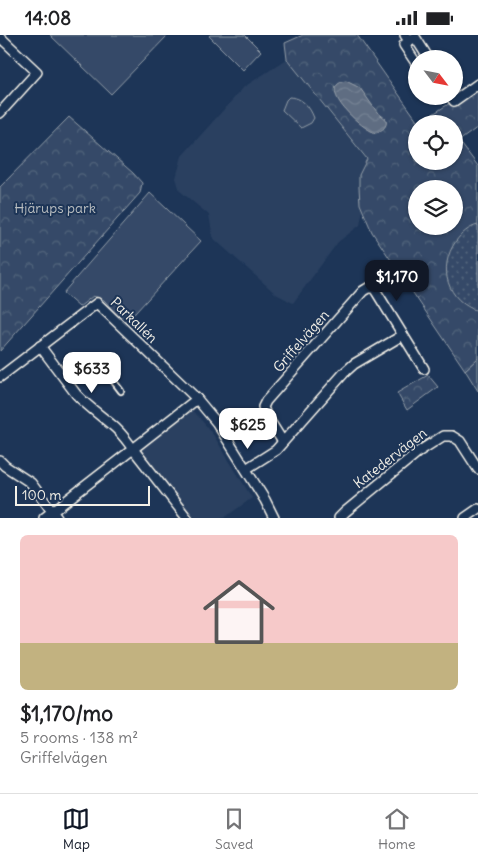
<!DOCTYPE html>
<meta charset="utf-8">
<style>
:root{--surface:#fff;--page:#f6f6f6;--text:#202124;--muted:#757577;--line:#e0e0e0;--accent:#111827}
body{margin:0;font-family:Delius,sans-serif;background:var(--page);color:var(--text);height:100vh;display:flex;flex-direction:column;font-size:19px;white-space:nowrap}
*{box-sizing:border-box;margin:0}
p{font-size:16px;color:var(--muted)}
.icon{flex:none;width:28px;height:28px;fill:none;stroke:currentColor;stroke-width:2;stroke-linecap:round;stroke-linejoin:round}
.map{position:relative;height:483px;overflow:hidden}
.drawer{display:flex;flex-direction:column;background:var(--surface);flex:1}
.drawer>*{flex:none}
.needle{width:32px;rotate:122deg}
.controls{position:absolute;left:408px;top:15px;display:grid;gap:10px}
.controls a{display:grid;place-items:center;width:55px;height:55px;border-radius:50%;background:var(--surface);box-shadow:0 1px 4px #0004;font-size:25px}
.scale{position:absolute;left:15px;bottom:12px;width:135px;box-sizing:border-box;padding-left:5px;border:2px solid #f4f1e8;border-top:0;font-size:14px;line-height:18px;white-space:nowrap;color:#f4f1e8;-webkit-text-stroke:4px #1d3557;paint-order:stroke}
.price{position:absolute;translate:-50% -42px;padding:0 11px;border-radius:10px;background:#fff;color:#222;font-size:16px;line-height:32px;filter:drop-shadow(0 1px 2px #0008)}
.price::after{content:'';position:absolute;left:50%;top:30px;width:15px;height:11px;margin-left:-8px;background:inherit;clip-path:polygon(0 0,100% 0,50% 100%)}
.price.selected{background:var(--accent);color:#fff}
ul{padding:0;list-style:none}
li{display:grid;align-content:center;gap:10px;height:265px;padding:0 20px}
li+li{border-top:1px solid var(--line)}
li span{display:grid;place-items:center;height:155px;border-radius:8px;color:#555}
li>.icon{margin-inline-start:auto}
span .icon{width:90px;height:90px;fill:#fffc;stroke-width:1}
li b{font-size:21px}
.status{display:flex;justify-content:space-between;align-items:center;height:35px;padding:0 25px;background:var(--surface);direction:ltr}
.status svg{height:14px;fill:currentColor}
.dock{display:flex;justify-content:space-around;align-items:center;height:70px;border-top:1px solid var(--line);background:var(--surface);font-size:14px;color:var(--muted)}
.dock a{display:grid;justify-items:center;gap:2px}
.dock .selected{color:var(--accent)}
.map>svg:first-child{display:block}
.built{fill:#2a4060}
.grass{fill:#354a67;stroke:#949ea8}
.park{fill:url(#park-crowns);stroke:#949ea8;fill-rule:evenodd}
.garden{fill:url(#garden-dots);stroke:#949ea8}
.water{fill:url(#water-waves);stroke:#9aa2ab}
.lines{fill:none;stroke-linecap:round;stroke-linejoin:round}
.service-casing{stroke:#f4f1e8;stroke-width:8}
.minor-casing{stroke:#f4f1e8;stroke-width:12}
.service{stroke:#1d3557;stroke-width:4.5}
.minor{stroke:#1d3557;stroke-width:9}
.labels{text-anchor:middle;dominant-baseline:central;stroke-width:4;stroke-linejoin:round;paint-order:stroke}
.park-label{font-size:14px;fill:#bbbfc1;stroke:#1d3557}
.street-label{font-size:14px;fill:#f4f1e8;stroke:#1d3557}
</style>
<div class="status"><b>14:08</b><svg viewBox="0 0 49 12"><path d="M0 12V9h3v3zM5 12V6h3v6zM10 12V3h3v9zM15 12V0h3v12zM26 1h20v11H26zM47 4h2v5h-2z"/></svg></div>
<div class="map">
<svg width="478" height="483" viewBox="0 0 478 483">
<defs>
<pattern id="park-crowns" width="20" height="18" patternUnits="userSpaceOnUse" patternTransform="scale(1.25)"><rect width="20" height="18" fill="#354a67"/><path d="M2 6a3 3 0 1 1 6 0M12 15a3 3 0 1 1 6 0" fill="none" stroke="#53657d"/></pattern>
<pattern id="garden-dots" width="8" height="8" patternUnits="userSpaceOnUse" patternTransform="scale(1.25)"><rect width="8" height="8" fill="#354a67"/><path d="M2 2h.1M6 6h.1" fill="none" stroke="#53657d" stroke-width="1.8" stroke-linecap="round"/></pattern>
<pattern id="water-waves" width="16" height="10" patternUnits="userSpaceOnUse" patternTransform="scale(1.25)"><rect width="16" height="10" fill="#5e6d82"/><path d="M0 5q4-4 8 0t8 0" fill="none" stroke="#768294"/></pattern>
</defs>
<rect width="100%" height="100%" fill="#1d3557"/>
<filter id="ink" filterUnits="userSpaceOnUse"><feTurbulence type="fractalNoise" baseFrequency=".02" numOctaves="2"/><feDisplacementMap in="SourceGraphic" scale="10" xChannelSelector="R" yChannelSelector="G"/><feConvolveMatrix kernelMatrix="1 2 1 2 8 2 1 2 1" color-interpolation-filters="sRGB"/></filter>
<g filter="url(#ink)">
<g class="built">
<path d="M 287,24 L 367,125 L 360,168 L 363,174 L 360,190 L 338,207 L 293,268 L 276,259 L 213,203 L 209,180 L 180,156 L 176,143 L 182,121 L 244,52 Z"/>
<path d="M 188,372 L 199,382 L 214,401 L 252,463 L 224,483 L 190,483 L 139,416 Z"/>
</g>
<g class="grass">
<path d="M 50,0 L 168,0 L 111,59 Z"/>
<path d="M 210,0 L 245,0 L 261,16 L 243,35 L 209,1 Z"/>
<path d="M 289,62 C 302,62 310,72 314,83 L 311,88 L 301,93 L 282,75 L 286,65 Z"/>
<path d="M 150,158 L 201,206 L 125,289 L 104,265 L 93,261 L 79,272 L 63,258 Z"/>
<path d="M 478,323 L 478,356 L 465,335 Z"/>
</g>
<g class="park">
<path d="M 303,0 L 357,0 L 419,88 L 478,50 L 478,92 L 459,106 L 478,131 L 478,323 L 465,335 L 372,197 L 360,169 L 359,152 L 359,140 L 367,124 L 287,24 L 285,8 ZM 416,89 L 454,89 L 454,126 L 416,126 ZM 416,154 L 454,154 L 454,191 L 416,191 Z"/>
<path d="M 69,82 L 133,138 L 142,148 L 140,158 L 0,316 L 0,152 Z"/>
<path d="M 428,340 L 438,352 L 407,375 L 397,358 Z"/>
</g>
<path class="garden" d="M 478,190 L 478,276 C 447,266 437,233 456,206 C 461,199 469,192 478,190 Z"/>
<path class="water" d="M 346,46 L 360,53 L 377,77 L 386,84 C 388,92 382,95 376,98 C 362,95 314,51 346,46 Z"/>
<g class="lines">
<g class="service-casing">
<path id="service" d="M 108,339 L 121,356"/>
</g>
<g class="minor-casing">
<g id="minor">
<path d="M 405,0 L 409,6 L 415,2 L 429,24"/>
<path d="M 0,2 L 37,37 L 0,78"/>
<path d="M 409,6 L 404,10 L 416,28"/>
<path d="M 450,61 L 454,66 L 478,49"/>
<path d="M 403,300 L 424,334"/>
<path d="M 40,311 L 76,359 C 87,371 100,380 112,390 C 121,397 127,406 133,414 L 197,364"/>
<path d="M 0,342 L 97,268 L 197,364 L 217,388 L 265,465 L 274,483"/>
<path d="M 0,426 L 5,431 L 31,448 L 57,483"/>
<path d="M 246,434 L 276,415 L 344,338 L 354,329 L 403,300 L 374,253 L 368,253 L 363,256 L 266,366 L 263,372 L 266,380 L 283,407"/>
<path d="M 44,483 L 133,414 L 187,483"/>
<path d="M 339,483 L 345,477 L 418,417 L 443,401 L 452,401 L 460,406 L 478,434"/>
<path d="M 465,483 L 478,474"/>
</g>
</g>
<use href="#service" class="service"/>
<use href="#minor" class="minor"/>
</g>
</g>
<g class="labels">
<g class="park-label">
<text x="55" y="173">Hjärups park</text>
</g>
<g class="street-label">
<text transform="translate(134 285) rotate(44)">Parkallén</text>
<text transform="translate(301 306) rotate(-49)">Griffelvägen</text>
<text transform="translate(390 423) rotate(-38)">Katedervägen</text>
</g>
</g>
</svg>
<div class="controls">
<a><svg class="needle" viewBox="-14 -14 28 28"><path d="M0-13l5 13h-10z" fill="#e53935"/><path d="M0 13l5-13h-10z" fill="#757577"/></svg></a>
<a><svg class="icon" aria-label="locate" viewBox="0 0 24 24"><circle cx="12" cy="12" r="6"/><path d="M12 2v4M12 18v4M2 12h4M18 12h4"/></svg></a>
<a><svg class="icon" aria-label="layers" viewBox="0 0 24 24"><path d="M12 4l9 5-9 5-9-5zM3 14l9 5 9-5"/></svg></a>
</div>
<div class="scale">100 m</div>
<b class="price selected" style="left:397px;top:267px">$1,170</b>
<b class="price" style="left:92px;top:359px">$633</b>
<b class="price" style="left:248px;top:415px">$625</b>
</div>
<section class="drawer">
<ul>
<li><span style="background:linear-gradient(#f6c9c9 70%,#c2b280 0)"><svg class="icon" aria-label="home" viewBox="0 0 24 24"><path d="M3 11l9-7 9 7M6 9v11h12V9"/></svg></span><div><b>$1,170/mo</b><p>5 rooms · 138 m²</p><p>Griffelvägen</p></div></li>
</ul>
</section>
<nav class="dock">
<a class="selected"><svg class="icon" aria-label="map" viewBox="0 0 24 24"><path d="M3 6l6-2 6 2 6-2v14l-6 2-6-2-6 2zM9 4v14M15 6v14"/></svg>Map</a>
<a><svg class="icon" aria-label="saved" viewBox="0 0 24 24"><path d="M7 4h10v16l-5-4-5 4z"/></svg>Saved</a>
<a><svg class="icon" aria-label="home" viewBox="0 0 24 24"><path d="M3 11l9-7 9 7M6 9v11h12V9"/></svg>Home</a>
</nav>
